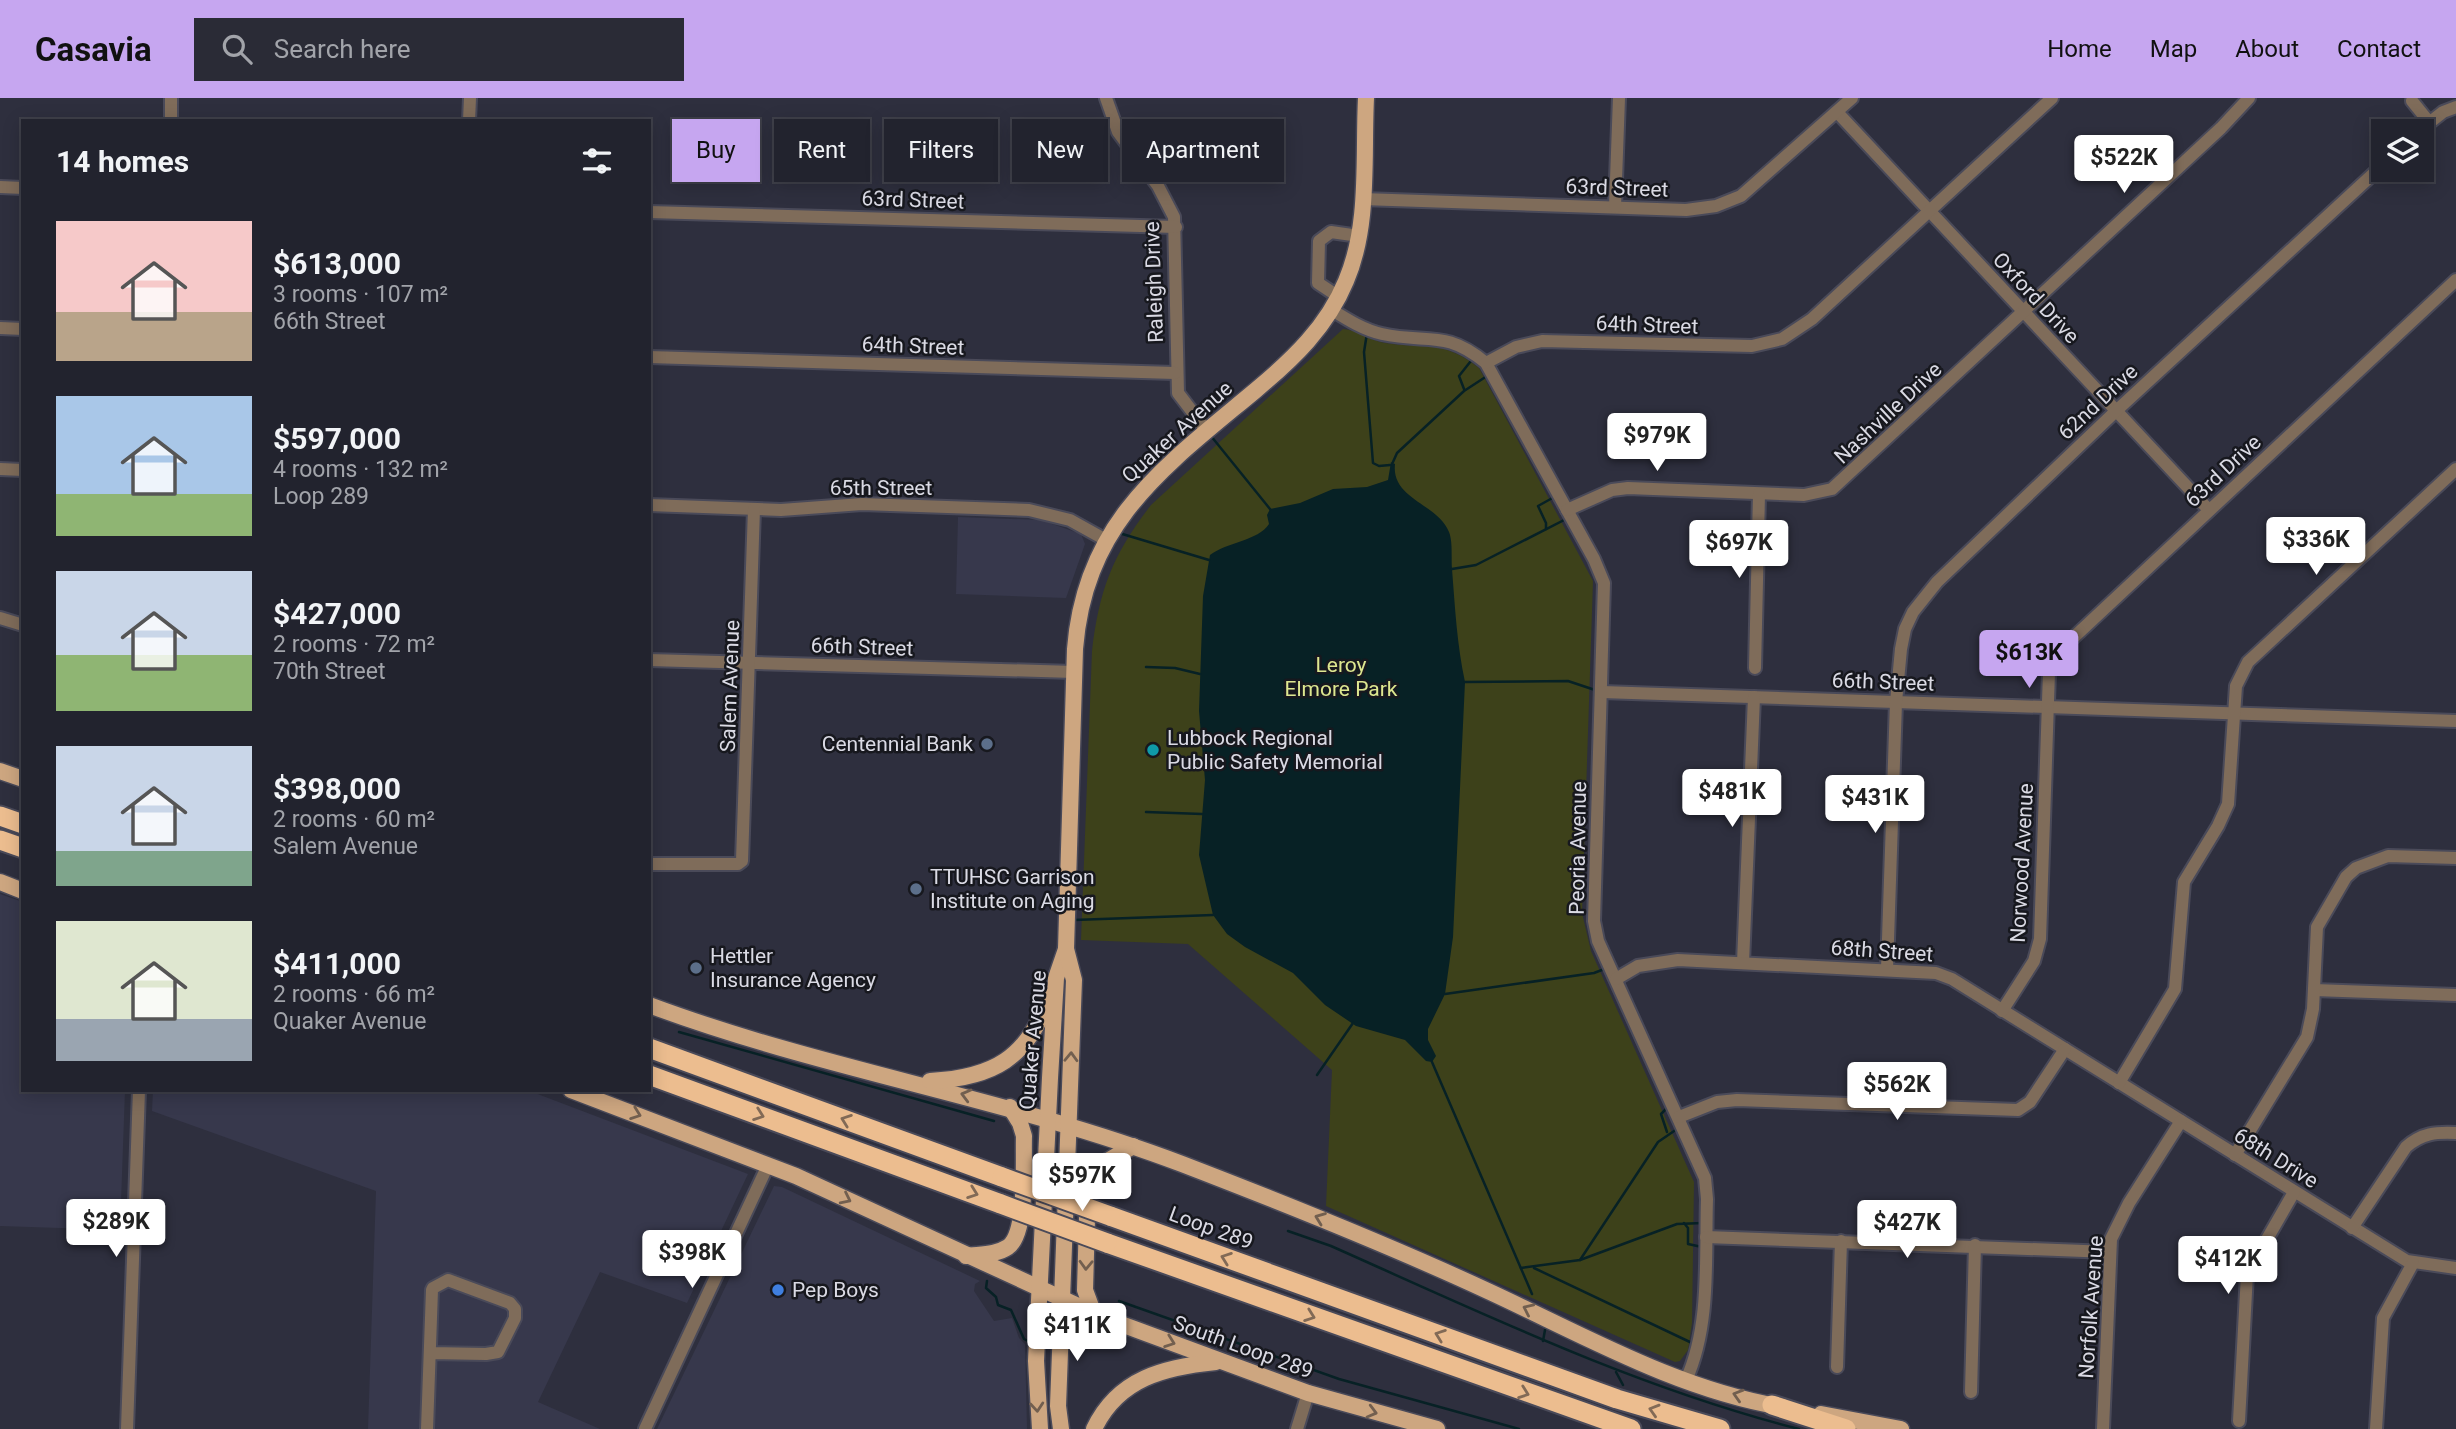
<!DOCTYPE html>
<meta charset="utf-8">
<style>
:root{--surface:#22232e;--page:#2a2b36;--text:#f1f3f6;--muted:#a2a4aa;--line:#3f404a;--accent:#c6a6f0}
body{margin:0;font-family:Roboto,sans-serif;background:var(--page);color:var(--text);height:100vh;display:flex;flex-direction:column;font-size:26px;white-space:nowrap}
*{box-sizing:border-box;margin:0}
p{font-size:23px;color:var(--muted)}
.icon{flex:none;width:38px;height:38px;fill:none;stroke:currentColor;stroke-width:2;stroke-linecap:round;stroke-linejoin:round}
.map{position:relative;flex:1;overflow:hidden}
.sheet{position:absolute;left:21px;top:21px;width:630px;height:973px;display:flex;flex-direction:column;background:var(--surface);border-radius:0px;box-shadow:0 4px 18px #0003,0 0 0 2px var(--line)}
.sheet>*{flex:none}
.top-card{position:absolute;left:672px;top:21px;width:665px;height:63px;display:flex;gap:14px}
.fabs{position:absolute;left:2371px;top:21px;display:grid;gap:14px}
.fabs a{display:grid;place-items:center;width:63px;height:63px;border-radius:0px;background:var(--surface);box-shadow:0 4px 18px #0003,0 0 0 2px var(--line);font-size:35px}
.price{position:absolute;translate:-50% -60px;padding:0 16px;border-radius:7px;background:#fff;color:#222;font-size:23px;line-height:46px;filter:drop-shadow(0 2px 4px #0008)}
.price::after{content:'';position:absolute;left:50%;top:42px;width:21px;height:16px;margin-left:-10px;background:inherit;clip-path:polygon(0 0,100% 0,50% 100%)}
.price.active{background:var(--accent);color:#111}
ul{padding:0;list-style:none}
li{display:flex;align-items:center;gap:21px;height:175px;padding:0 35px}
li span{display:grid;place-items:center;flex:none;width:196px;height:140px;border-radius:0px;color:#555}
li>.icon{margin-inline-start:auto}
span .icon{width:84px;height:84px;fill:#fffc;stroke-width:1}
li b{font-size:30px}
h2{display:flex;justify-content:space-between;align-items:center;height:84px;padding:0 35px;font-size:30px}
.tag{padding:0 24px;border-radius:0px;background:var(--surface);box-shadow:0 4px 18px #0003,0 0 0 2px var(--line);font-size:24px;line-height:63px}
.tag.active{background:var(--accent);color:#111}
header{display:flex;align-items:center;gap:42px;box-sizing:border-box;height:98px;padding:0 35px;background:var(--accent);color:#111}
header strong{font-size:33px}
nav{display:flex;gap:38px;margin-inline-start:auto;font-size:24px}
.search{width:490px;height:63px;background:var(--page);display:flex;align-items:center;gap:18px;box-sizing:border-box;padding:0 24px;border-radius:0px;color:var(--muted);font-size:26px}
.map>svg:first-child{display:block}
.built{fill:#37384c}
.green{fill:#3d411a}
.water{fill:#072125}
.lines{fill:none;stroke-linecap:round;stroke-linejoin:round}
.stream{stroke:#072125;stroke-width:2.5}
.minor-casing{stroke:#4a4a59;stroke-width:16}
.major-casing{stroke:#4a4a59;stroke-width:19}
.highway-casing{stroke:#4a4a59;stroke-width:23}
.minor{stroke:#7f6c5a;stroke-width:12}
.major{stroke:#cda680;stroke-width:16}
.highway{stroke:#ecbd8f;stroke-width:19}
.highway-bridge-casing{stroke:#4a4a59;stroke-width:23;stroke-linecap:butt}
.highway-bridge{stroke:#ecbd8f;stroke-width:19}
.oneway{stroke:#725f4f}
.oneway2{stroke:#826a56}
.service-dot{fill:#5c6f8a;stroke:#17181e;stroke-width:2.5}
.culture-dot{fill:#0f9aa8;stroke:#17181e;stroke-width:2.5}
.shop-dot{fill:#3f7fe0;stroke:#17181e;stroke-width:2.5}
.labels{text-anchor:middle;dominant-baseline:central;stroke-width:5;stroke-linejoin:round;paint-order:stroke}
.street-label{font-size:21px;fill:#dadae4;stroke:#17181e}
.park-label{font-size:21px;fill:#dde790;stroke:#17181e}
.poi-label{font-size:21px;fill:#dadae4;stroke:#17181e;text-anchor:start}
</style>
<header>
<strong>Casavia</strong>
<div class="search"><svg class="icon" aria-label="search" viewBox="0 0 24 24"><circle cx="10" cy="10" r="6"/><path d="M15 15l6 6"/></svg>Search here</div>
<nav><a>Home</a><a>Map</a><a>About</a><a>Contact</a></nav>
</header>
<div class="map">
<svg width="2456" height="1331" viewBox="0 0 2456 1331">
<rect width="100%" height="100%" fill="#2e2f3e"/>
<g class="built">
<path d="M 958,419 L 1041,422 L 1081,436 L 1085,446 L 1066,500 L 956,496 Z"/>
<path d="M 0,796 L 23,804 L 23,992 L 125,992 L 120,1132 L 0,1128 Z"/>
<path d="M 153,992 L 527,992 L 748,1076 L 687,1205 L 600,1174 L 538,1304 L 600,1331 L 368,1331 L 376,1093 L 152,1013 Z"/>
<path d="M 774,1088 L 782,1089 L 980,1183 L 975,1186 L 974,1193 L 994,1223 L 1012,1220 L 1019,1240 L 1025,1246 L 1027,1331 L 657,1331 Z"/>
</g>
<path class="green" d="M 1343,231 C 1357,232 1370,243 1385,245 C 1424,251 1445,242 1479,270 L 1593,483 L 1582,815 L 1591,853 L 1694,1084 L 1692,1225 L 1688,1252 L 1680,1263 L 1675,1264 L 1326,1108 L 1332,972 L 1188,846 L 1081,842 L 1092,553 C 1099,492 1113,456 1151,407 Z"/>
<path class="water" d="M 1391,364 L 1395,366 C 1391,401 1437,405 1449,434 C 1453,444 1451,460 1452,471 C 1455,509 1457,547 1465,584 L 1453,839 L 1445,896 L 1428,931 L 1428,942 L 1436,958 L 1432,964 L 1426,963 L 1405,942 L 1356,928 L 1325,907 L 1293,875 L 1245,849 L 1227,836 L 1213,817 L 1199,757 L 1205,682 L 1199,613 L 1203,498 L 1210,457 C 1227,444 1258,443 1269,426 L 1267,417 L 1270,411 L 1300,405 L 1333,391 L 1367,389 L 1388,382 Z"/>
<g class="lines">
<g class="stream">
<path d="M 1367,235 L 1364,254 L 1373,365 L 1379,368 L 1390,367"/>
<path d="M 1464,291 L 1459,278 L 1474,259"/>
<path d="M 1211,338 L 1270,411"/>
<path d="M 1393,364 L 1397,355 L 1464,293 L 1487,278"/>
<path d="M 1546,431 L 1546,425 L 1538,408 L 1556,398"/>
<path d="M 1119,435 L 1209,462"/>
<path d="M 1452,471 L 1476,467 L 1568,420"/>
<path d="M 1146,569 L 1175,570 L 1200,576"/>
<path d="M 1465,584 L 1568,583 L 1595,592"/>
<path d="M 1146,714 L 1202,716"/>
<path d="M 1074,822 L 1213,817"/>
<path d="M 1445,896 L 1594,875 L 1607,870"/>
<path d="M 679,934 L 994,1023"/>
<path d="M 1432,964 L 1532,1196"/>
<path d="M 1317,977 L 1353,925"/>
<path d="M 1667,1034 L 1661,1016 L 1667,1010"/>
<path d="M 1684,1125 L 1688,1130 L 1688,1146 L 1702,1149"/>
<path d="M 1288,1133 L 1331,1148 C 1484,1216 1635,1289 1799,1331"/>
<path d="M 1580,1162 L 1658,1044 L 1677,1031"/>
<path d="M 1521,1170 L 1580,1162 L 1677,1126 L 1703,1125"/>
<path d="M 1534,1170 L 1692,1245"/>
<path d="M 987,1183 L 986,1190 L 996,1199 L 998,1207 L 1011,1212 L 1024,1241 L 1028,1243"/>
<path d="M 1119,1203 L 1339,1281 L 1519,1331"/>
<path d="M 1543,1243 L 1545,1232"/>
<path d="M 1616,1274 L 1623,1287"/>
</g>
<g class="minor-casing">
<g id="minor">
<path d="M 1106,0 L 1118,34 L 1158,88 L 1174,119 L 1178,295 L 1207,333"/>
<path d="M 2412,3 L 2429,24"/>
<path d="M 1837,14 L 2209,412"/>
<path d="M 171,23 L 171,0"/>
<path d="M 469,23 L 470,0"/>
<path d="M 2419,33 L 2443,14 L 2456,9"/>
<path d="M 0,89 L 23,90"/>
<path d="M 1362,101 L 1686,112 L 1716,108 L 1741,98 L 1852,0"/>
<path d="M 1615,109 L 1619,0"/>
<path d="M 649,114 L 1176,129"/>
<path d="M 1339,199 L 1318,185 L 1319,143 L 1331,134 L 1359,138"/>
<path d="M 1332,212 C 1348,222 1364,232 1382,236 C 1427,246 1445,231 1486,265 L 1594,461 L 1604,485 L 1594,823 L 1598,843 L 1705,1080 L 1707,1101 C 1705,1160 1711,1227 1686,1282"/>
<path d="M 0,230 L 23,231"/>
<path d="M 649,259 L 1175,275"/>
<path d="M 1486,265 L 1516,249 L 1542,243 L 1752,248 L 1782,241 L 1812,221 L 2052,0"/>
<path d="M 0,371 L 23,372"/>
<path d="M 649,407 L 781,412 L 862,406 L 1029,412 L 1070,422 L 1106,442"/>
<path d="M 1567,412 L 1612,392 L 1628,390 L 1804,397 L 1832,391 L 2221,30 L 2249,0"/>
<path d="M 0,520 L 23,527"/>
<path d="M 649,562 L 1074,574"/>
<path d="M 1755,570 L 1759,396"/>
<path d="M 1602,594 L 2456,623"/>
<path d="M 649,766 L 738,766 L 742,763 L 754,411"/>
<path d="M 1743,865 L 1754,599"/>
<path d="M 1887,871 L 1896,604 L 1901,551 L 1905,531 L 1913,514 L 1937,484 L 2116,313 L 2384,66"/>
<path d="M 1616,881 L 1638,868 L 1678,862 L 1936,875 L 1952,881 L 2407,1163 L 2456,1170"/>
<path d="M 2314,892 L 2456,897"/>
<path d="M 2002,913 L 2034,863 L 2040,841 L 2049,574 L 2058,554 L 2456,182"/>
<path d="M 2119,985 L 2175,891 L 2184,784 L 2218,728 L 2228,706 L 2236,588 L 2248,564 L 2456,371"/>
<path d="M 1679,1019 L 1717,1004 L 1737,1002 L 2018,1012 L 2030,1004 L 2065,951"/>
<path d="M 2235,1057 L 2307,939 L 2313,911 L 2317,829 L 2346,779 L 2356,770 L 2388,758 L 2456,760"/>
<path d="M 2352,1130 L 2406,1049 C 2422,1035 2436,1034 2456,1035"/>
<path d="M 1706,1139 L 2110,1154"/>
<path d="M 1837,1269 L 1841,1143"/>
<path d="M 1971,1294 L 1975,1147"/>
<path d="M 2239,1323 L 2247,1176 L 2294,1094"/>
<path d="M 127,1331 L 139,992"/>
<path d="M 427,1331 L 432,1192 L 433,1190 L 448,1182 L 510,1205 L 515,1211 L 515,1220 L 498,1254 L 486,1256 L 430,1255"/>
<path d="M 645,1331 L 768,1067"/>
<path d="M 1297,1331 L 1308,1295"/>
<path d="M 2103,1331 L 2111,1141 L 2129,1105 L 2181,1023"/>
<path d="M 2376,1331 L 2383,1220 L 2413,1165"/>
</g>
</g>
<g class="major-casing">
<g id="major">
<path d="M 0,673 L 23,681"/>
<path d="M 0,784 L 23,793"/>
<path d="M 649,907 C 823,972 1008,1000 1182,1066 C 1286,1106 1389,1147 1490,1194 C 1583,1237 1679,1292 1782,1309"/>
<path d="M 930,983 C 993,980 1028,960 1049,899"/>
<path d="M 571,992 L 796,1078 L 1102,1219 L 1308,1295 L 1437,1331"/>
<path d="M 966,1158 C 980,1156 996,1157 1008,1149 C 1028,1135 1023,1063 1024,1038 L 1020,1025 L 1010,1009"/>
<path d="M 1100,1218 L 1092,1211 L 1085,1192 L 1088,1085 L 1101,1067 L 1133,1048"/>
<path d="M 1821,1316 L 1901,1331"/>
<path d="M 1040,1331 L 1036,1263 L 1050,980 L 1056,880 L 1066,851 L 1075,551 C 1085,423 1165,368 1256,292 C 1293,261 1327,229 1346,183 C 1370,127 1363,60 1366,0"/>
<path d="M 1061,1331 L 1058,1308 L 1074,882 L 1066,851"/>
<path d="M 1094,1331 C 1118,1280 1165,1269 1216,1264"/>
</g>
</g>
<g class="highway-casing">
<g id="highway">
<path d="M 0,718 L 23,726"/>
<path d="M 0,742 L 23,750"/>
<path d="M 649,950 L 1002,1079"/>
<path d="M 649,977 L 1001,1106"/>
<path d="M 1110,1118 L 1617,1301 L 1720,1331"/>
<path d="M 1107,1145 L 1631,1331"/>
<path d="M 1772,1307 L 1846,1331"/>
</g>
</g>
<use href="#minor" class="minor"/>
<use href="#major" class="major"/>
<use href="#highway" class="highway"/>
<g class="highway-bridge-casing">
<g id="highway-bridge">
<path d="M 1002,1079 L 1110,1118"/>
<path d="M 1001,1106 L 1107,1145"/>
</g>
</g>
<use href="#highway-bridge" class="highway-bridge"/>
</g>
<defs><path id="oneway-chevron" d="M-2-3.5L2.5 0L-2 3.5" fill="none" stroke-width="1.6" stroke-linecap="round" stroke-linejoin="round" transform="scale(1.75)"/></defs>
<g class="oneway">
<use href="#oneway-chevron" transform="translate(1071 959) rotate(-88)"/>
<use href="#oneway-chevron" transform="translate(966 997) rotate(-165)"/>
<use href="#oneway-chevron" transform="translate(636 1016) rotate(20)"/>
<use href="#oneway-chevron" transform="translate(846 1101) rotate(26)"/>
<use href="#oneway-chevron" transform="translate(1320 1120) rotate(-159)"/>
<use href="#oneway-chevron" transform="translate(1086 1167) rotate(92)"/>
<use href="#oneway-chevron" transform="translate(1528 1211) rotate(-155)"/>
<use href="#oneway-chevron" transform="translate(1170 1244) rotate(20)"/>
<use href="#oneway-chevron" transform="translate(1738 1297) rotate(-163)"/>
<use href="#oneway-chevron" transform="translate(1037 1309) rotate(85)"/>
<use href="#oneway-chevron" transform="translate(1372 1314) rotate(15)"/>
</g>
<g class="oneway2">
<use href="#oneway-chevron" transform="translate(759 1017) rotate(20)"/>
<use href="#oneway-chevron" transform="translate(846 1022) rotate(-160)"/>
<use href="#oneway-chevron" transform="translate(973 1095) rotate(20)"/>
<use href="#oneway-chevron" transform="translate(1226 1160) rotate(-160)"/>
<use href="#oneway-chevron" transform="translate(1310 1218) rotate(20)"/>
<use href="#oneway-chevron" transform="translate(1440 1237) rotate(-160)"/>
<use href="#oneway-chevron" transform="translate(1524 1295) rotate(20)"/>
<use href="#oneway-chevron" transform="translate(1654 1312) rotate(-163)"/>
</g>
<g class="service-dot">
<circle cx="987" cy="646" r="7"/>
<circle cx="916" cy="791" r="7"/>
<circle cx="696" cy="870" r="7"/>
</g>
<circle class="culture-dot" cx="1153" cy="652" r="7"/>
<circle class="shop-dot" cx="778" cy="1192" r="7"/>
<g class="labels">
<g class="street-label">
<text transform="translate(1617 90) rotate(2)">63rd Street</text>
<text transform="translate(913 102) rotate(2)">63rd Street</text>
<text transform="translate(1154 184) rotate(-92)">Raleigh Drive</text>
<text transform="translate(2036 200) rotate(47)">Oxford Drive</text>
<text transform="translate(1647 227) rotate(2)">64th Street</text>
<text transform="translate(913 248) rotate(2)">64th Street</text>
<text transform="translate(2098 304) rotate(-43)">62nd Drive</text>
<text transform="translate(1888 315) rotate(-43)">Nashville Drive</text>
<text transform="translate(1177 334) rotate(-42)">Quaker Avenue</text>
<text transform="translate(2223 373) rotate(-43)">63rd Drive</text>
<text x="881" y="390">65th Street</text>
<text transform="translate(862 549) rotate(2)">66th Street</text>
<text transform="translate(1883 584) rotate(2)">66th Street</text>
<text transform="translate(730 588) rotate(-88)">Salem Avenue</text>
<text transform="translate(1578 750) rotate(-89)">Peoria Avenue</text>
<text transform="translate(2022 765) rotate(-87)">Norwood Avenue</text>
<text transform="translate(1882 853) rotate(4)">68th Street</text>
<text transform="translate(1033 942) rotate(-85)">Quaker Avenue</text>
<text transform="translate(2276 1060) rotate(32)">68th Drive</text>
<text transform="translate(1211 1130) rotate(20)">Loop 289</text>
<text transform="translate(2091 1209) rotate(-86)">Norfolk Avenue</text>
<text transform="translate(1243 1249) rotate(20)">South Loop 289</text>
</g>
<g class="park-label">
<text x="1341" y="567">Leroy<tspan x="1341" dy="24">Elmore Park</tspan></text>
</g>
<g class="poi-label">
<text x="1167" y="640">Lubbock Regional<tspan x="1167" dy="24">Public Safety Memorial</tspan></text>
<text x="973" y="646" text-anchor="end">Centennial Bank</text>
<text x="930" y="779">TTUHSC Garrison<tspan x="930" dy="24">Institute on Aging</tspan></text>
<text x="710" y="858">Hettler<tspan x="710" dy="24">Insurance Agency</tspan></text>
<text x="792" y="1192">Pep Boys</text>
</g>
</g>
</svg>
<div class="fabs">
<a><svg class="icon" aria-label="layers" viewBox="0 0 24 24"><path d="M12 4l9 5-9 5-9-5zM3 14l9 5 9-5"/></svg></a>
</div>
<b class="price" style="left:2124px;top:97px">$522K</b>
<b class="price" style="left:1657px;top:375px">$979K</b>
<b class="price" style="left:2316px;top:479px">$336K</b>
<b class="price" style="left:1739px;top:482px">$697K</b>
<b class="price active" style="left:2029px;top:592px">$613K</b>
<b class="price" style="left:1732px;top:731px">$481K</b>
<b class="price" style="left:1875px;top:737px">$431K</b>
<b class="price" style="left:1897px;top:1024px">$562K</b>
<b class="price" style="left:1082px;top:1115px">$597K</b>
<b class="price" style="left:116px;top:1161px">$289K</b>
<b class="price" style="left:1907px;top:1162px">$427K</b>
<b class="price" style="left:692px;top:1192px">$398K</b>
<b class="price" style="left:2228px;top:1198px">$412K</b>
<b class="price" style="left:1077px;top:1265px">$411K</b>
<div class="top-card">
<a class="tag active">Buy</a>
<a class="tag">Rent</a>
<a class="tag">Filters</a>
<a class="tag">New</a>
<a class="tag">Apartment</a>
</div>
<section class="sheet">
<h2>14 homes<svg class="icon" aria-label="filters" viewBox="0 0 24 24"><path d="M4 7h16M4 17h16"/><circle cx="9" cy="7" r="2"/><circle cx="15" cy="17" r="2"/></svg></h2>
<ul>
<li><span style="background:linear-gradient(#f6c9c9 65%,#b9a48a 0)"><svg class="icon" aria-label="home" viewBox="0 0 24 24"><path d="M3 11l9-7 9 7M6 9v11h12V9"/></svg></span><div><b>$613,000</b><p>3 rooms · 107 m²</p><p>66th Street</p></div></li>
<li><span style="background:linear-gradient(#a9c7e8 70%,#8fb573 0)"><svg class="icon" aria-label="home" viewBox="0 0 24 24"><path d="M3 11l9-7 9 7M6 9v11h12V9"/></svg></span><div><b>$597,000</b><p>4 rooms · 132 m²</p><p>Loop 289</p></div></li>
<li><span style="background:linear-gradient(#c9d6e8 60%,#8fb573 0)"><svg class="icon" aria-label="home" viewBox="0 0 24 24"><path d="M3 11l9-7 9 7M6 9v11h12V9"/></svg></span><div><b>$427,000</b><p>2 rooms · 72 m²</p><p>70th Street</p></div></li>
<li><span style="background:linear-gradient(#c9d6e8 75%,#7fa58c 0)"><svg class="icon" aria-label="home" viewBox="0 0 24 24"><path d="M3 11l9-7 9 7M6 9v11h12V9"/></svg></span><div><b>$398,000</b><p>2 rooms · 60 m²</p><p>Salem Avenue</p></div></li>
<li><span style="background:linear-gradient(#dfe7d0 70%,#9aa5b1 0)"><svg class="icon" aria-label="home" viewBox="0 0 24 24"><path d="M3 11l9-7 9 7M6 9v11h12V9"/></svg></span><div><b>$411,000</b><p>2 rooms · 66 m²</p><p>Quaker Avenue</p></div></li>
</ul>
</section>
</div>
